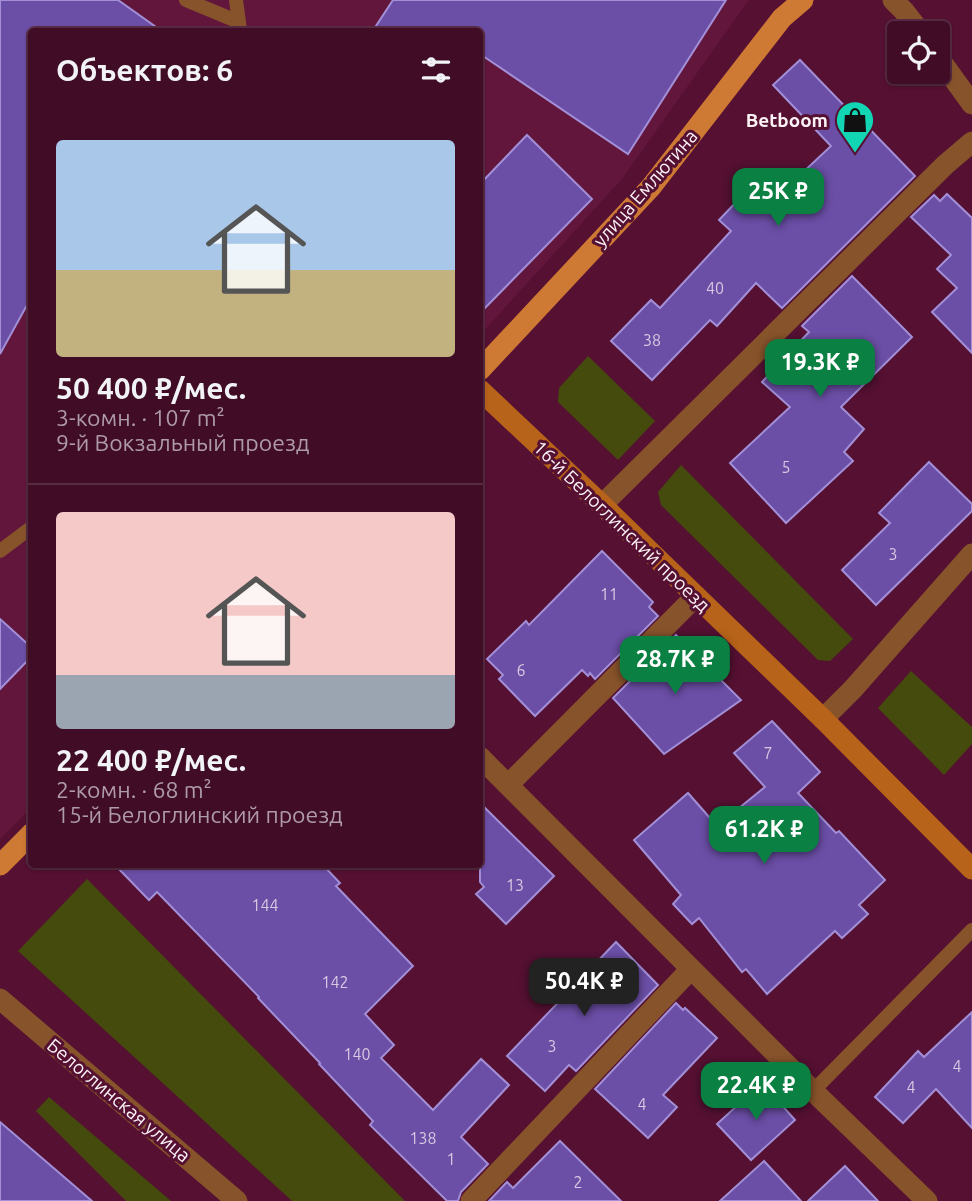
<!DOCTYPE html>
<html lang="ru">
<meta charset="utf-8">
<style>
:root{--surface:#400c26;--page:#4b1a32;--text:#f1f3f6;--muted:#ae9ba7;--line:#592c43;--accent:#0b8043}
body{margin:0;font-family:Ubuntu,sans-serif;background:var(--page);color:var(--text);height:100vh;display:flex;flex-direction:column;font-size:26px;white-space:nowrap}
*{box-sizing:border-box;margin:0}
p{font-size:23px;color:var(--muted)}
.icon{flex:none;width:38px;height:38px;fill:none;stroke:currentColor;stroke-width:2;stroke-linecap:round;stroke-linejoin:round}
.map{position:relative;flex:1;overflow:hidden}
.sheet{position:absolute;left:28px;top:28px;width:455px;height:840px;display:flex;flex-direction:column;background:var(--surface);border-radius:7px;box-shadow:0 2px 5px #0004,0 0 0 2px var(--line)}
.sheet>*{flex:none}
.fabs{position:absolute;left:887px;top:21px;display:grid;gap:14px}
.fabs a{display:grid;place-items:center;width:63px;height:63px;border-radius:7px;background:var(--surface);box-shadow:0 2px 5px #0004,0 0 0 2px var(--line);font-size:35px}
.price{position:absolute;translate:-50% -60px;padding:0 16px;border-radius:14px;background:var(--accent);color:#fff;font-size:23px;line-height:46px;filter:drop-shadow(0 2px 4px #0008)}
.price::after{content:'';position:absolute;left:50%;top:42px;width:21px;height:16px;margin-left:-10px;background:inherit;clip-path:polygon(0 0,100% 0,50% 100%)}
.price.current{background:#222;color:#fff}
ul{padding:0;list-style:none}
li{display:grid;align-content:center;gap:14px;height:371px;padding:0 28px}
li+li{border-top:2px solid var(--line)}
li span{display:grid;place-items:center;height:217px;border-radius:7px;color:#555}
li>.icon{margin-inline-start:auto}
span .icon{width:126px;height:126px;fill:#fffc;stroke-width:1}
li b{font-size:30px}
h2{display:flex;justify-content:space-between;align-items:center;height:84px;padding:0 28px;font-size:30px}
.map>svg:first-child{display:block}
.built{fill:#63163c}
.green{fill:#444b0d}
.building{fill:#6b4ea6;stroke:#a28fd7;stroke-width:2}
.lines{fill:none;stroke-linecap:round;stroke-linejoin:round}
.lane{stroke:#87532b;stroke-width:14}
.street{stroke:#87532b;stroke-width:21}
.secondary{stroke:#b76319;stroke-width:21}
.primary{stroke:#ce7934;stroke-width:21}
.labels{text-anchor:middle;dominant-baseline:central;stroke-width:6;stroke-linejoin:round;paint-order:stroke}
.number-label{font-size:16px;fill:#d7c9e1}
.poi-label{font-size:19px;font-weight:bold;fill:#fbf2f5;stroke:#551032;text-anchor:end}
.street-label{font-size:19px;fill:#fbf2f5;stroke:#551032}
</style>
<div class="map">
<svg width="972" height="1201" viewBox="0 0 972 1201">
<rect width="100%" height="100%" fill="#551032"/>
<path class="built" d="M 0,0 L 749,0 L 621,180 L 480,335 L 480,32 L 32,32 L 32,807 L 0,839 Z"/>
<g class="green">
<path d="M 588,356 L 655,421 L 618,460 L 558,402 L 559,388 Z"/>
<path d="M 681,465 L 853,639 L 830,661 L 818,660 L 661,505 L 658,492 Z"/>
<path d="M 911,671 L 972,727 L 972,744 L 944,775 L 878,708 Z"/>
<path d="M 87,879 L 405,1201 L 292,1201 L 18,951 Z"/>
<path d="M 49,1097 L 171,1201 L 126,1201 L 36,1111 Z"/>
</g>
<g class="building">
<path d="M 0,0 L 118,0 L 163,32 L 32,32 L 32,296 L 0,354 Z"/>
<path d="M 393,0 L 726,0 L 628,154 L 480,54 L 480,32 L 372,32 Z"/>
<path d="M 800,60 L 858,120 L 859,118 L 915,176 L 782,308 L 756,283 L 717,326 L 710,320 L 652,380 L 611,341 L 651,300 L 660,308 L 731,231 L 719,220 L 762,175 L 781,193 L 831,146 L 773,85 Z"/>
<path d="M 527,135 L 592,199 L 480,313 L 480,184 Z"/>
<path d="M 947,194 L 972,218 L 972,353 L 932,312 L 957,288 L 937,269 L 951,255 L 911,217 L 934,195 L 940,201 Z"/>
<path d="M 852,276 L 912,337 L 841,407 L 864,429 L 844,452 L 853,461 L 786,523 L 730,463 L 790,407 L 762,382 L 809,332 L 802,326 Z"/>
<path d="M 929,462 L 972,504 L 972,511 L 876,605 L 842,570 L 890,523 L 879,513 Z"/>
<path d="M 602,551 L 653,602 L 649,607 L 658,616 L 595,679 L 590,673 L 588,676 L 582,670 L 535,716 L 499,679 L 503,675 L 487,659 L 526,621 L 529,625 Z"/>
<path d="M 0,619 L 32,648 L 32,656 L 0,689 Z"/>
<path d="M 676,635 L 741,700 L 664,754 L 613,698 Z"/>
<path d="M 772,721 L 820,772 L 798,793 L 836,833 L 839,831 L 885,880 L 859,905 L 868,914 L 842,938 L 835,931 L 767,994 L 746,969 L 742,972 L 699,918 L 692,924 L 673,904 L 681,895 L 634,840 L 688,793 L 717,826 L 765,787 L 734,753 Z"/>
<path d="M 480,803 L 554,876 L 506,924 L 476,894 L 484,887 L 480,882 Z"/>
<path d="M 114,864 L 322,864 L 340,883 L 336,886 L 413,966 L 365,1014 L 394,1045 L 381,1058 L 433,1110 L 481,1059 L 509,1085 L 461,1137 L 488,1164 L 461,1192 L 458,1201 L 447,1201 L 370,1125 L 373,1121 L 319,1064 L 320,1063 L 258,998 L 259,997 L 157,892 L 149,900 Z"/>
<path d="M 616,942 L 658,985 L 576,1071 L 569,1065 L 545,1091 L 507,1056 Z"/>
<path d="M 676,1003 L 683,1010 L 685,1008 L 717,1038 L 663,1095 L 677,1107 L 648,1138 L 595,1089 Z"/>
<path d="M 972,1012 L 972,1128 L 936,1089 L 903,1123 L 875,1097 L 918,1051 L 924,1057 Z"/>
<path d="M 762,1083 L 795,1120 L 751,1160 L 717,1124 Z"/>
<path d="M 0,1122 L 92,1201 L 0,1201 Z"/>
<path d="M 560,1141 L 621,1201 L 489,1201 L 507,1182 L 513,1188 Z"/>
<path d="M 764,1161 L 801,1201 L 720,1201 Z"/>
<path d="M 845,1166 L 878,1201 L 808,1201 Z"/>
</g>
<g class="lines">
<g class="lane">
<path d="M 186,0 L 239,22"/>
<path d="M 236,0 L 240,30"/>
<path d="M 0,551 L 32,527"/>
<path d="M 813,1091 L 972,930"/>
</g>
<g class="street">
<path d="M 893,0 L 904,11 L 921,33"/>
<path d="M 938,57 L 972,104"/>
<path d="M 602,505 L 945,165 L 972,142"/>
<path d="M 823,719 L 853,689 L 972,554"/>
<path d="M 480,757 L 813,1091 L 927,1201"/>
<path d="M 508,785 L 696,596"/>
<path d="M 0,999 L 237,1201"/>
<path d="M 471,1201 L 691,969"/>
</g>
<path class="secondary" d="M 480,390 L 602,505 L 823,719 L 972,869"/>
<g class="primary">
<path d="M 480,370 L 651,187 L 782,18 L 803,0"/>
<path d="M 0,865 L 32,833"/>
</g>
</g>
<defs>
<g id="shop-pin" transform="scale(2.0125)"><path d="M0 17L-7.5 6A9.5 9.5 0 1 1 7.5 6Z" fill="#12d5b4" stroke="#551032"/><path d="M-5-2.5h2.3a2.7 3.5 0 0 1 5.4 0H5L5.5 6h-11ZM-1.5-2.5h3a1.5 2.3 0 0 0-3 0Z" fill="#111"/></g>
</defs>
<g fill-rule="evenodd">
<use href="#shop-pin" x="855" y="120"/>
</g>
<g class="labels">
<g class="number-label">
<text x="715" y="288">40</text>
<text x="652" y="340">38</text>
<text x="786" y="467">5</text>
<text x="893" y="554">3</text>
<text x="609" y="594">11</text>
<text x="521" y="670">6</text>
<text x="768" y="753">7</text>
<text x="515" y="885">13</text>
<text x="265" y="905">144</text>
<text x="335" y="982">142</text>
<text x="552" y="1046">3</text>
<text x="357" y="1054">140</text>
<text x="957" y="1066">4</text>
<text x="911" y="1087">4</text>
<text x="642" y="1104">4</text>
<text x="423" y="1138">138</text>
<text x="451" y="1159">1</text>
<text x="578" y="1182">2</text>
</g>
<g class="poi-label">
<text x="828" y="120">Betboom</text>
</g>
<g class="street-label">
<text transform="translate(645 188) rotate(-49)">улица Емлютина</text>
<text transform="translate(622 526) rotate(44)">16-й Белоглинский проезд</text>
<text transform="translate(119 1100) rotate(40)">Белоглинская улица</text>
</g>
</g>
</svg>
<div class="fabs">
<a><svg class="icon" aria-label="locate" viewBox="0 0 24 24"><circle cx="12" cy="12" r="6"/><path d="M12 2v4M12 18v4M2 12h4M18 12h4"/></svg></a>
</div>
<b class="price" style="left:778px;top:228px">25K ₽</b>
<b class="price" style="left:820px;top:399px">19.3K ₽</b>
<b class="price" style="left:675px;top:696px">28.7K ₽</b>
<b class="price" style="left:764px;top:866px">61.2K ₽</b>
<b class="price current" style="left:584px;top:1018px">50.4K ₽</b>
<b class="price" style="left:756px;top:1122px">22.4K ₽</b>
<section class="sheet">
<h2>Объектов: 6<svg class="icon" aria-label="filters" viewBox="0 0 24 24"><path d="M4 7h16M4 17h16"/><circle cx="9" cy="7" r="2"/><circle cx="15" cy="17" r="2"/></svg></h2>
<ul>
<li><span style="background:linear-gradient(#a9c7e8 60%,#c2b280 0)"><svg class="icon" aria-label="home" viewBox="0 0 24 24"><path d="M3 11l9-7 9 7M6 9v11h12V9"/></svg></span><div><b>50 400 ₽/мес.</b><p>3-комн. · 107 m²</p><p>9-й Вокзальный проезд</p></div></li>
<li><span style="background:linear-gradient(#f6c9c9 75%,#9aa5b1 0)"><svg class="icon" aria-label="home" viewBox="0 0 24 24"><path d="M3 11l9-7 9 7M6 9v11h12V9"/></svg></span><div><b>22 400 ₽/мес.</b><p>2-комн. · 68 m²</p><p>15-й Белоглинский проезд</p></div></li>
</ul>
</section>
</div>
